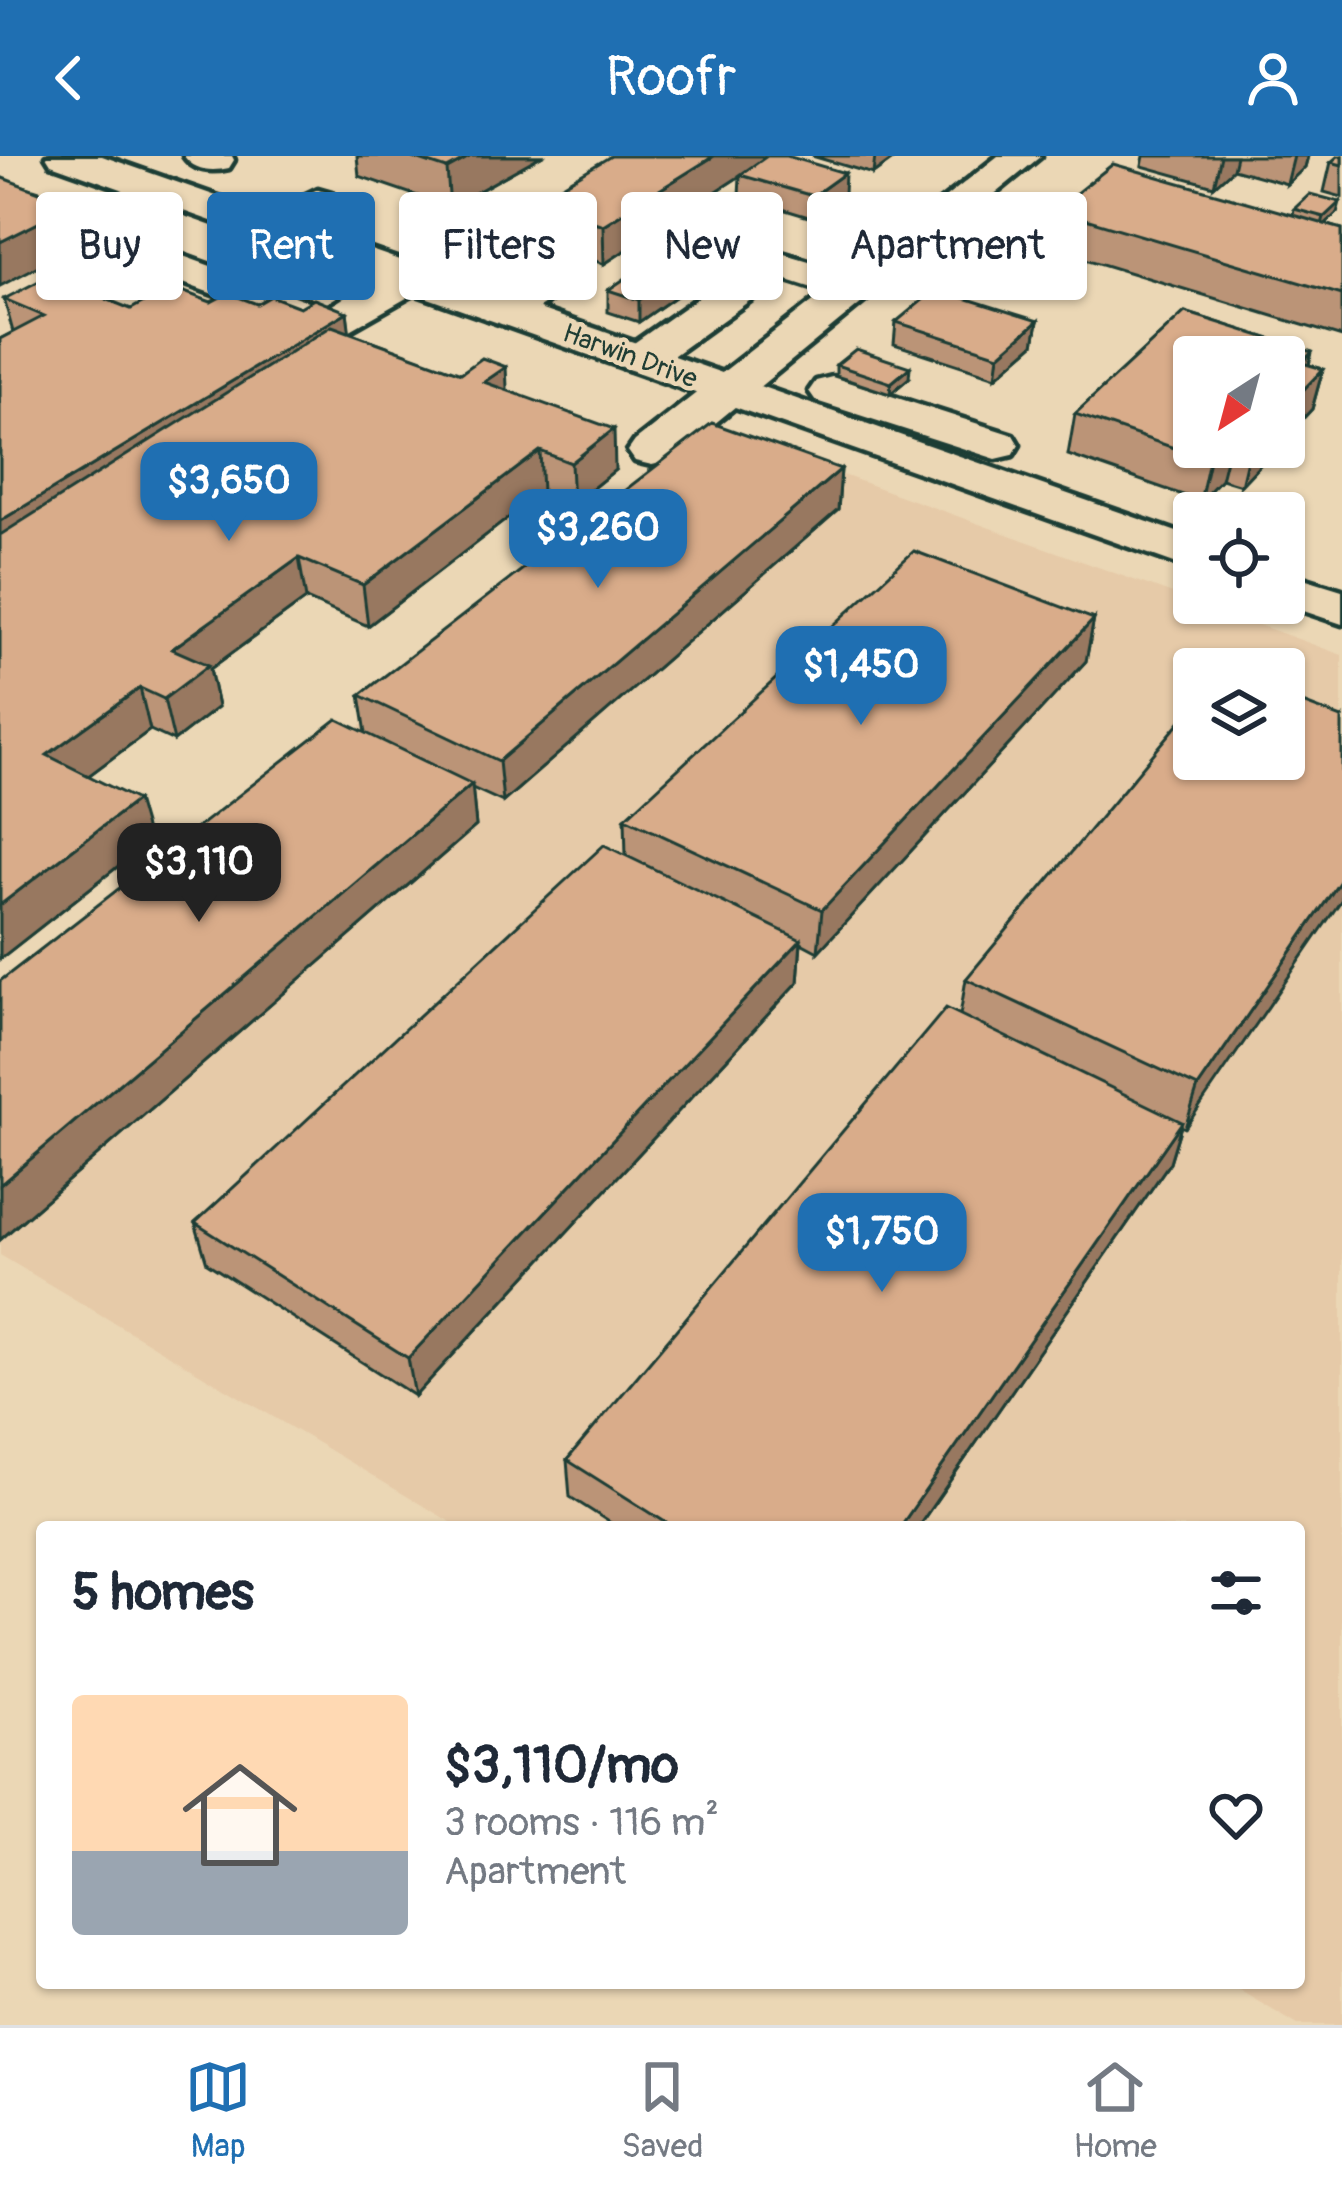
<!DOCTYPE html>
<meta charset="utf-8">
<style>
:root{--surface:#fff;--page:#f6f6f7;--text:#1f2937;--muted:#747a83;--line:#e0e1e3;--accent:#1f6fb2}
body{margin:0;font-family:Pangolin,sans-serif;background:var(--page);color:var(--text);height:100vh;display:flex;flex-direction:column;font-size:45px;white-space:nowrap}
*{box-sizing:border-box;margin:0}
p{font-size:39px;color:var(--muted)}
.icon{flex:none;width:66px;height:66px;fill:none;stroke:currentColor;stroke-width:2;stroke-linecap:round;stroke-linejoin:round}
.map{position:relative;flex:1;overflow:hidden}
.side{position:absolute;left:36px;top:1365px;width:1269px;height:468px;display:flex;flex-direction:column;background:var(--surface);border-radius:12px;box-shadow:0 3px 9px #0004}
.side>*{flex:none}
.guide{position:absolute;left:36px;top:36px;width:1272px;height:108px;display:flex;gap:24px}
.needle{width:78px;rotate:216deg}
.controls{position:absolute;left:1173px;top:180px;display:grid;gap:24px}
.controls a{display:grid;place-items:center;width:132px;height:132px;border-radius:12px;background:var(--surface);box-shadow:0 3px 9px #0004;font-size:60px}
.price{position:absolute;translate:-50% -102px;padding:0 27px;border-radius:24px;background:var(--accent);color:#fff;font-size:39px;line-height:78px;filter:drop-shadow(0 3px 6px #0008)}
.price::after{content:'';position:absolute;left:50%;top:72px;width:36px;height:27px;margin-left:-18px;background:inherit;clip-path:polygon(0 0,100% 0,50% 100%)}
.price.active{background:#222;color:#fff}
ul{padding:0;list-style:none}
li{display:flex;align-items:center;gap:36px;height:300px;padding:0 36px}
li+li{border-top:3px solid var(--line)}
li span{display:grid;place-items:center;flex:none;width:336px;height:240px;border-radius:12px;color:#555}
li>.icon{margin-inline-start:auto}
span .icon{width:144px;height:144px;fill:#fffc;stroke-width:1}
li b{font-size:51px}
h2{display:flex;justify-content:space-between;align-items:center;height:144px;padding:0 36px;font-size:51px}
.tag{padding:0 42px;border-radius:12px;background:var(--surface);box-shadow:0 3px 9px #0004;font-size:42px;line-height:108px}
.tag.active{background:var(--accent);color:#fff}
header{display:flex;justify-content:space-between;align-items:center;height:156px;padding:0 36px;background:var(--accent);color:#fff;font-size:54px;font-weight:600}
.menu{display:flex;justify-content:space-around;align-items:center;height:168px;border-top:3px solid var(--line);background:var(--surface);font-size:33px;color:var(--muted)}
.menu a{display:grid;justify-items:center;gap:6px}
.menu .active{color:var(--accent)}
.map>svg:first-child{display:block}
.built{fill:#e6caa8;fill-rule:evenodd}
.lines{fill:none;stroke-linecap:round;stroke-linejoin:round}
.minor-casing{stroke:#1f3d34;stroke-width:9}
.major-casing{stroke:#1f3d34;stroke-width:9}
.minor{fill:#ebd7b5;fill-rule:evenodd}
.major{fill:#ebd7b5;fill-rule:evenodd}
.wall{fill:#bb9477;stroke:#1f3d34;stroke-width:3}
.shaded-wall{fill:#987861;stroke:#1f3d34;stroke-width:3}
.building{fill:#d9ac8a;stroke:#1f3d34;stroke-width:3}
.labels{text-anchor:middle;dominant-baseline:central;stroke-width:9;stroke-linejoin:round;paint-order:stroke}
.far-street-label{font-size:27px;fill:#1f3d34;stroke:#ebd7b5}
</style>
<header><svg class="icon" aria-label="back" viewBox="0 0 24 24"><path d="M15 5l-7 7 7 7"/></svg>Roofr<svg class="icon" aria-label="person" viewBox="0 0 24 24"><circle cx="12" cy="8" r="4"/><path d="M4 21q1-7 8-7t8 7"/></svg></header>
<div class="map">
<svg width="1342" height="1869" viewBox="0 0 1342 1869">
<rect width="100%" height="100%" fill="#ebd7b5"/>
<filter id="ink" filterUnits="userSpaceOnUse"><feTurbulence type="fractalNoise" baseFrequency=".00833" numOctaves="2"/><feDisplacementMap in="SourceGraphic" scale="24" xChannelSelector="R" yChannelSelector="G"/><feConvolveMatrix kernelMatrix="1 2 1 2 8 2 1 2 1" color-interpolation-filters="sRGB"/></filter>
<g filter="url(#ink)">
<path class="built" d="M 727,277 L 1342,499 L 1342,1869 L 1298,1869 L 1227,1827 L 1299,1827 L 1299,1371 L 459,1371 L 0,1099 L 0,859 ZM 1194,513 L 1284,513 L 1284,603 L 1194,603 Z"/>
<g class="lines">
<g class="minor-casing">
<g id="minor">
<path d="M 184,0 L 232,0 L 234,4 L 229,12 C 212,16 194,15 184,0 Z"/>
<path d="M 998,0 L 1041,0 L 669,305 L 652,309 L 635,305 L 628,295 L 635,285 L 825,136 L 781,122 L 656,212 L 640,216 L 624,212 L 618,203 L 624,194 L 760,98 L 775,95 L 850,117 Z"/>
<path d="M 157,21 L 171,25 L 177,33 L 171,41 C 101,76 73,80 0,52 L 0,26 L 79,50 Z"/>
<path d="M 318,33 L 332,37 L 338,45 C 322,67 281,88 255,82 L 249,73 L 255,64 Z"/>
<path d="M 122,78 L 327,152 C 356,136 392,105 426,113 L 432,122 L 426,131 L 345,177 L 330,181 L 107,99 L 101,90 L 107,81 Z"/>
<path d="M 547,113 L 562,117 L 568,126 C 552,149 514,170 487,163 L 481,154 C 494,135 524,119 547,113 Z"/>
<path d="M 832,221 L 1013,279 L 1019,289 L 1013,299 L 996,303 L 816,245 L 809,235 L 816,225 Z"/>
</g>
</g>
<g class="major-casing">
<g id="major">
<path d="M 46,0 L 102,0 L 1194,382 L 1194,414 L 51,8 Z"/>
<path d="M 1284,416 L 1342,434 L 1342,468 L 1280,447 L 1284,447 Z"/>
</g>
</g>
<use href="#minor" class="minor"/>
<use href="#major" class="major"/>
</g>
<g class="wall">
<path d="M 357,0 L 541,0 L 450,51 L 359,20 Z"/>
<path d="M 787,0 L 844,38 L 812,62 L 739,40 L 740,20 L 604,108 L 536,84 L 534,46 Z"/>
<path d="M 812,0 L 898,0 L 873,18 Z"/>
<path d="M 1144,0 L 1308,0 L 1305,11 L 1287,28 L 1233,13 L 1214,30 L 1142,10 Z"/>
<path d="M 1342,0 L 1342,41 L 1324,36 L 1331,6 Z"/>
<path d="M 1294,53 L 1337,57 L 1325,68 L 1342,73 L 1342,181 L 1049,92 L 1055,54 L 1293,59 Z"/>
<path d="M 734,78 L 734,100 L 639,166 L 608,156 L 608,134 Z"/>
<path d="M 4,143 L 131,153 L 211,146 L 347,156 L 349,176 L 507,235 L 615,314 L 573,348 L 542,336 L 368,470 L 306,443 L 210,513 L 218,551 L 174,585 L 150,574 L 88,620 L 149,686 L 0,803 L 0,183 L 13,176 Z"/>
<path d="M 1185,156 L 1312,196 L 1309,209 L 1323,213 L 1312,253 L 1284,283 L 1284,201 L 1194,201 L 1194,291 L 1277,291 L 1241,329 L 1221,323 L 1200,345 L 1068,299 L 1075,258 Z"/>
<path d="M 1038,165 L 1034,188 L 996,221 L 894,188 L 896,166 Z"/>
<path d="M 836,209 L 909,222 L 890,238 L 836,220 Z"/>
<path d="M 841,313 L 838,354 L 503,646 L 472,632 L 476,670 L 0,1084 L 0,825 L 366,577 L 360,539 Z"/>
<path d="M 1094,463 L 1086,505 L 818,796 L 801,787 L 798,826 L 415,1240 L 207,1107 L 195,1067 L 626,700 L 625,662 Z"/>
<path d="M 1342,562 L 1185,972 L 1181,970 L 1170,1006 L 918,1371 L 617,1371 L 570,1341 L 567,1304 L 960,859 L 966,823 Z"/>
</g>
<g class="shaded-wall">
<path d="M 471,0 L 541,0 L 450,51 L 447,13 Z"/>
<path d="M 714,0 L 771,0 L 604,108 L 603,69 Z"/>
<path d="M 875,0 L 898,0 L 873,18 Z"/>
<path d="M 1221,0 L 1236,0 L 1233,13 L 1214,30 Z"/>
<path d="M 1294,0 L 1308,0 L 1305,11 L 1287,28 Z"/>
<path d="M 845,17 L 844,38 L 812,62 L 813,40 Z"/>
<path d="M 1340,46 L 1337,57 L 1321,72 L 1324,61 Z"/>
<path d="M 74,49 L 82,87 L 0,130 L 0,86 Z"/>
<path d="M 734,78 L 734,100 L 639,166 L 639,144 Z"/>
<path d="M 347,156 L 352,195 L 0,413 L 0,365 Z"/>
<path d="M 1038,165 L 1034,188 L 996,221 L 999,199 Z"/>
<path d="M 1312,196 L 1302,235 L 1323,213 L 1312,253 L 1284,283 L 1284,254 L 1302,207 Z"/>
<path d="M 506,211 L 508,251 L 484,226 Z"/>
<path d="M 910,211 L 909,222 L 890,238 L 891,227 Z"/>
<path d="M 614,273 L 615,314 L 573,348 L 571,307 Z"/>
<path d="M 1222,291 L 1229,291 L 1221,323 L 1200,345 L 1209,304 Z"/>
<path d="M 1250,291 L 1277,291 L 1241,329 Z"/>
<path d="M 540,295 L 542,336 L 368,470 L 363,429 Z"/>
<path d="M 841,313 L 838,354 L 503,646 L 499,605 Z"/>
<path d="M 299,402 L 306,443 L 210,513 L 218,551 L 174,585 L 164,543 L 172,493 Z"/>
<path d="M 1094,463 L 1086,505 L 818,796 L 822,754 Z"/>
<path d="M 140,532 L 150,574 L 60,641 L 47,599 Z"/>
<path d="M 472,628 L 476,670 L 0,1084 L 0,1029 Z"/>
<path d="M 137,644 L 149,686 L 0,803 L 0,749 Z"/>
<path d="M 1342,722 L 1342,743 L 1185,972 L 1198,931 Z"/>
<path d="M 801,784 L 798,826 L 415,1240 L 408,1202 Z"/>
<path d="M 1182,966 L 1170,1006 L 918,1371 L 900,1371 Z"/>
</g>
<g class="building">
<path d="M 407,0 L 471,0 L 447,13 Z"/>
<path d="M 611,0 L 714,0 L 603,69 L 534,46 Z"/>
<path d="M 767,0 L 787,0 L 845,17 L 813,40 L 740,19 Z"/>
<path d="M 1338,0 L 1342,0 L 1342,9 L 1331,6 Z"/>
<path d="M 1113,8 L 1342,73 L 1342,139 L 1055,54 Z"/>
<path d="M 0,21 L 74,49 L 0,86 Z"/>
<path d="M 1310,38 L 1340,46 L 1324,61 L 1294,53 Z"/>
<path d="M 704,69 L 734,78 L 639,144 L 608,134 Z"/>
<path d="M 49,120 L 131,153 L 171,131 L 211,146 L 228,137 L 257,148 L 271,140 L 300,151 L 314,143 L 347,156 L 0,365 L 0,183 L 44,160 L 4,143 Z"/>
<path d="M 936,133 L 1038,165 L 999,199 L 896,166 Z"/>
<path d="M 1185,156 L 1312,196 L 1302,207 L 1323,213 L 1284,254 L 1284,201 L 1194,201 L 1194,291 L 1222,291 L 1209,304 L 1075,258 Z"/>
<path d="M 332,170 L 461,217 L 482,202 L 506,211 L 484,226 L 614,273 L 571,307 L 540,295 L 363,429 L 299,402 L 172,493 L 209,509 L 164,543 L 140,532 L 47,599 L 137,644 L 0,749 L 0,379 Z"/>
<path d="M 856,193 L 910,211 L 891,227 L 836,209 Z"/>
<path d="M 712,267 L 841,313 L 499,605 L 360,539 Z"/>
<path d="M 914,395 L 1094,463 L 822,754 L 625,662 Z"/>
<path d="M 1284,540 L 1342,562 L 1342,722 L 1198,931 L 966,823 L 1194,549 L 1194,603 L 1284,603 Z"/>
<path d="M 337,563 L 472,628 L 0,1029 L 0,825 Z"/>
<path d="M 604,689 L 801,784 L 408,1202 L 195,1067 Z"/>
<path d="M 946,852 L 1182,966 L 900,1371 L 673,1371 L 567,1304 Z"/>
</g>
</g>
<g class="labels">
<g class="far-street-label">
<text transform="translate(630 200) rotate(20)">Harwin Drive</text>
</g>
</g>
</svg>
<div class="controls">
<a><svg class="needle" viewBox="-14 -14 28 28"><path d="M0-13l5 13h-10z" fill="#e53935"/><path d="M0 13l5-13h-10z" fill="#747a83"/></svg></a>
<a><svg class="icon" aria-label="locate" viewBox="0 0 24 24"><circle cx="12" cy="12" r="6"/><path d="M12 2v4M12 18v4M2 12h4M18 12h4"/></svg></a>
<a><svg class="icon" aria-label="layers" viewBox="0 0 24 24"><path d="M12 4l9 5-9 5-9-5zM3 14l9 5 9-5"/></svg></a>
</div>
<b class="price" style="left:229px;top:388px">$3,650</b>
<b class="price" style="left:598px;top:435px">$3,260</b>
<b class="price" style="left:861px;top:572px">$1,450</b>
<b class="price active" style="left:199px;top:769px">$3,110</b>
<b class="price" style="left:882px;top:1139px">$1,750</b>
<div class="guide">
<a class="tag">Buy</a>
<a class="tag active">Rent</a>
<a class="tag">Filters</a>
<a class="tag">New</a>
<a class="tag">Apartment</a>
</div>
<section class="side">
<h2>5 homes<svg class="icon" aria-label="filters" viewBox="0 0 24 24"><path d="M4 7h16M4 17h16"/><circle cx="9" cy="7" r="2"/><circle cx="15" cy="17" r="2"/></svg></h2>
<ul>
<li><span style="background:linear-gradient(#ffd9b3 65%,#9aa5b1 0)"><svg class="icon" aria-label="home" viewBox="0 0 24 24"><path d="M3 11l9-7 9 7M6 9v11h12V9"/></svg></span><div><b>$3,110/mo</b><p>3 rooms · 116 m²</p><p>Apartment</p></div><svg class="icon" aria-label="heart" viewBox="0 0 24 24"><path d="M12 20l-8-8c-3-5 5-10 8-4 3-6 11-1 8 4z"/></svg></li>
</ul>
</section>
</div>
<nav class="menu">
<a class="active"><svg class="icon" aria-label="map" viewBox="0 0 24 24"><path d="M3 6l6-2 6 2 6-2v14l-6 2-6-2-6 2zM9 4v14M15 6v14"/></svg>Map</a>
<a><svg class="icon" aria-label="saved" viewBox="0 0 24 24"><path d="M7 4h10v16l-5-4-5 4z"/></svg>Saved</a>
<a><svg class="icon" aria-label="home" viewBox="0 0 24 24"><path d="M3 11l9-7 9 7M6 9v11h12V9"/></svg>Home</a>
</nav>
